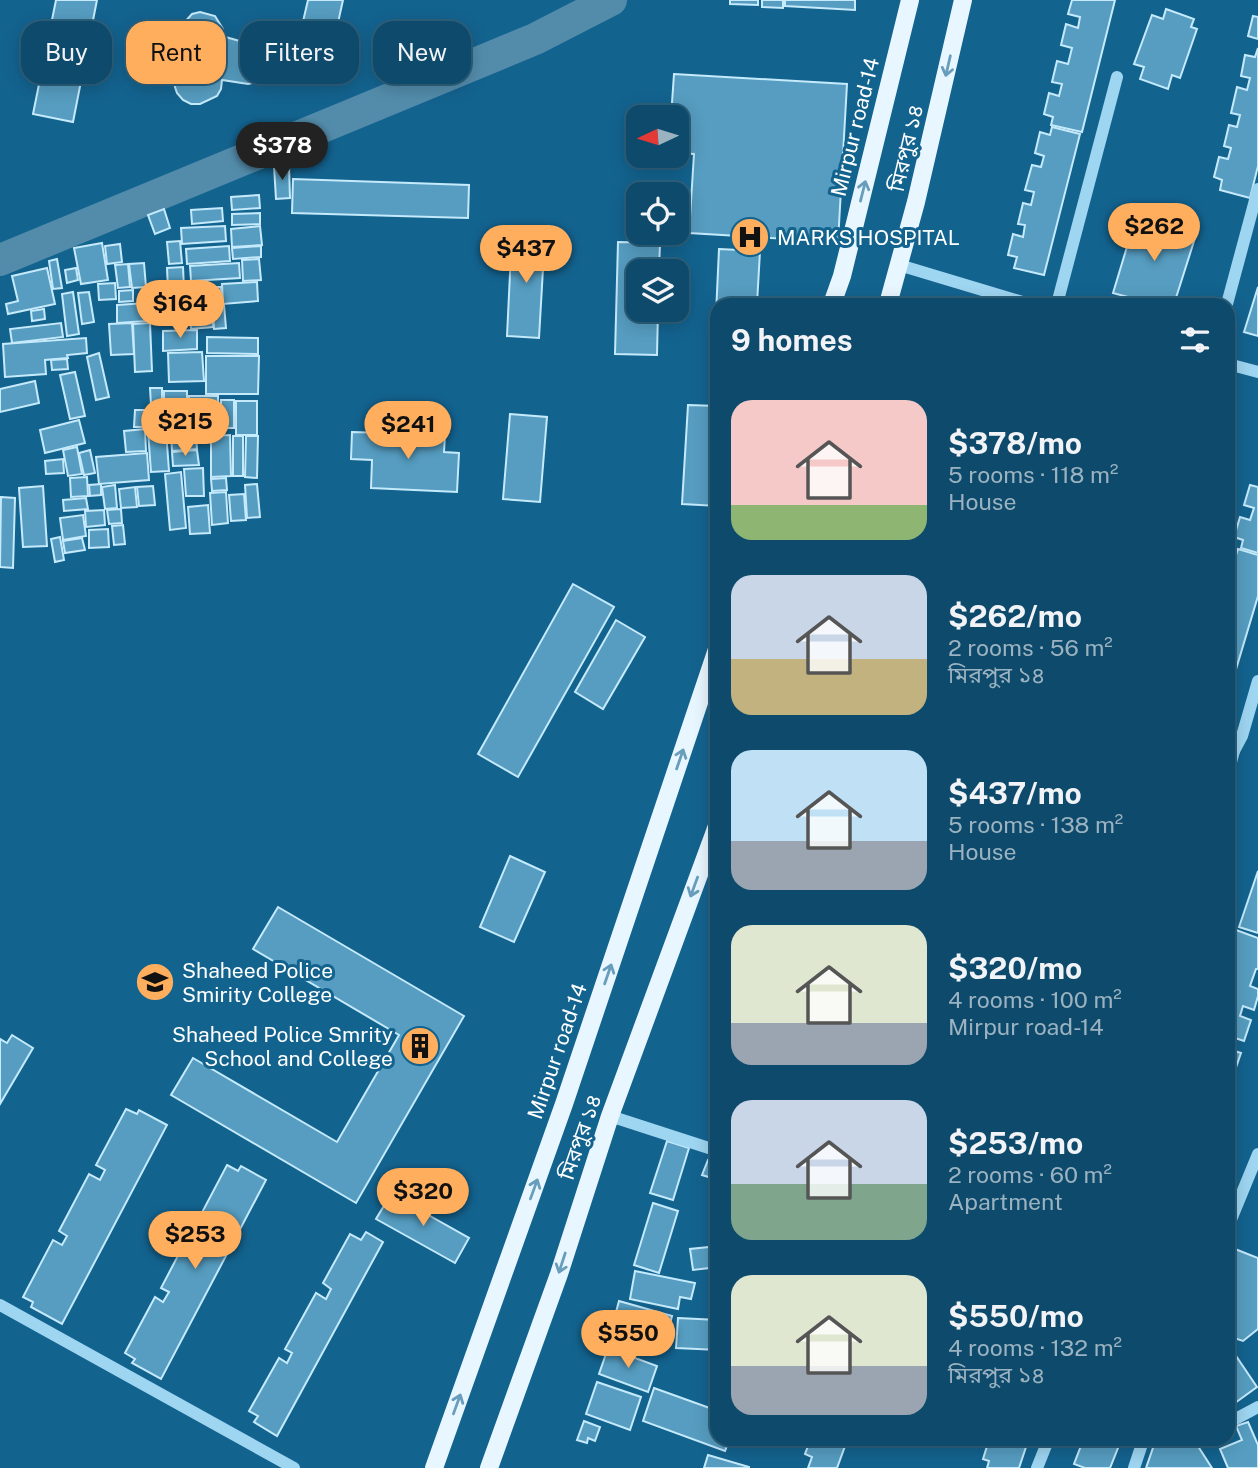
<!DOCTYPE html>
<meta charset="utf-8">
<style>
:root{--surface:#0e4a6b;--page:#175171;--text:#f1f3f6;--muted:#9bb3c1;--line:#2e627e;--accent:#ffae5e}
body{margin:0;font-family:"Public Sans","Noto Sans Bengali",sans-serif;background:var(--page);color:var(--text);height:100vh;display:flex;flex-direction:column;font-size:26px;white-space:nowrap}
*{box-sizing:border-box;margin:0}
p{font-size:23px;color:var(--muted)}
.icon{flex:none;width:38px;height:38px;fill:none;stroke:currentColor;stroke-width:2;stroke-linecap:round;stroke-linejoin:round}
.map{position:relative;flex:1;overflow:hidden}
.sheet{position:absolute;left:710px;top:298px;width:525px;height:1148px;display:flex;flex-direction:column;background:var(--surface);border-radius:21px;box-shadow:0 4px 18px #0003,0 0 0 2px var(--line)}
.sheet>*{flex:none}
.hud{position:absolute;left:21px;top:21px;width:584px;height:63px;display:flex;gap:14px}
.needle{width:46px;rotate:266deg}
.tools{position:absolute;left:626px;top:105px;display:grid;gap:14px}
.tools a{display:grid;place-items:center;width:63px;height:63px;border-radius:14px;background:var(--surface);box-shadow:0 4px 18px #0003,0 0 0 2px var(--line);font-size:35px}
.price{position:absolute;translate:-50% -60px;padding:0 16px;border-radius:24px;background:var(--accent);color:#111;font-size:23px;line-height:46px;filter:drop-shadow(0 2px 4px #0008)}
.price::after{content:'';position:absolute;left:50%;top:42px;width:21px;height:16px;margin-left:-10px;background:inherit;clip-path:polygon(0 0,100% 0,50% 100%)}
.price.active{background:#222;color:#fff}
ul{padding:0;list-style:none}
li{display:flex;align-items:center;gap:21px;height:175px;padding:0 21px}
li span{display:grid;place-items:center;flex:none;width:196px;height:140px;border-radius:21px;color:#555}
li>.icon{margin-inline-start:auto}
span .icon{width:84px;height:84px;fill:#fffc;stroke-width:1}
li b{font-size:30px}
h2{display:flex;justify-content:space-between;align-items:center;height:84px;padding:0 21px;font-size:30px}
.pill{padding:0 24px;border-radius:21px;background:var(--surface);box-shadow:0 4px 18px #0003,0 0 0 2px var(--line);font-size:24px;line-height:63px}
.pill.active{background:var(--accent);color:#111}
.map>svg:first-child{display:block}
.lines{fill:none;stroke-linecap:round;stroke-linejoin:round}
.canal{stroke:#538cab;stroke-width:32}
.building{fill:#569dc1;stroke:#c5eafc;stroke-width:2}
.minor{stroke:#9ed5f1;stroke-width:12}
.major{stroke:#e8f6ff;stroke-width:18}
.oneway{stroke:#689ebc}
.labels{text-anchor:middle;dominant-baseline:central;stroke-width:6;stroke-linejoin:round;paint-order:stroke}
.street-label{font-size:21px;fill:#fff;stroke:#13638f}
.poi-label{font-size:21px;fill:#fff;stroke:#13638f;text-anchor:start}
</style>
<div class="map">
<svg width="1258" height="1468" viewBox="0 0 1258 1468">
<rect width="100%" height="100%" fill="#13638f"/>
<g class="lines">
<path class="canal" d="M 0,260 L 535,39 L 611,0"/>
</g>
<g class="building">
<path d="M 56,0 L 97,0 L 73,122 L 33,114 Z"/>
<path d="M 308,0 L 343,0 L 332,50 L 298,43 Z"/>
<path d="M 730,0 L 758,0 L 758,5 L 730,4 Z"/>
<path d="M 762,0 L 783,0 L 783,8 L 762,7 Z"/>
<path d="M 785,0 L 855,0 L 855,10 L 785,6 Z"/>
<path d="M 1072,0 L 1115,0 L 1082,132 L 1051,125 L 1053,117 L 1044,114 L 1049,93 L 1059,96 L 1062,84 L 1052,82 L 1057,61 L 1068,64 L 1072,48 L 1061,45 L 1066,24 L 1078,28 L 1080,17 L 1068,14 Z"/>
<path d="M 1166,9 L 1194,19 L 1191,27 L 1197,29 L 1180,78 L 1172,75 L 1168,89 L 1140,79 L 1144,67 L 1134,64 L 1152,15 L 1163,19 Z"/>
<path d="M 200,12 L 215,16 L 223,29 L 222,36 L 261,47 L 269,61 L 264,77 L 257,82 L 248,84 L 222,80 L 221,89 L 217,96 L 200,104 L 191,104 L 183,100 L 177,93 L 174,84 L 175,76 L 179,68 L 187,63 L 196,49 L 183,40 L 182,25 L 192,14 Z"/>
<path d="M 1253,16 L 1258,17 L 1258,39 L 1248,36 Z"/>
<path d="M 1258,48 L 1258,166 L 1250,198 L 1220,190 L 1222,180 L 1214,177 L 1219,157 L 1228,159 L 1231,148 L 1224,146 L 1229,125 L 1237,127 L 1240,115 L 1231,113 L 1237,87 L 1247,90 L 1250,78 L 1241,76 L 1245,55 L 1255,57 Z"/>
<path d="M 674,74 L 847,84 L 838,242 L 689,233 L 694,154 L 677,153 L 677,117 L 671,117 Z"/>
<path d="M 1052,127 L 1080,134 L 1044,275 L 1014,268 L 1017,257 L 1008,255 L 1013,234 L 1023,237 L 1025,225 L 1018,224 L 1023,203 L 1031,205 L 1034,192 L 1025,190 L 1032,165 L 1041,167 L 1044,156 L 1035,153 L 1040,132 L 1050,135 Z"/>
<path d="M 274,166 L 289,166 L 290,198 L 276,199 Z"/>
<path d="M 293,179 L 469,185 L 468,218 L 292,213 Z"/>
<path d="M 259,195 L 260,208 L 232,210 L 231,197 Z"/>
<path d="M 222,208 L 223,221 L 192,224 L 191,210 Z"/>
<path d="M 164,209 L 170,228 L 155,234 L 148,215 Z"/>
<path d="M 260,213 L 260,224 L 232,225 L 232,214 Z"/>
<path d="M 1136,217 L 1196,235 L 1174,304 L 1154,304 L 1113,293 Z"/>
<path d="M 225,226 L 226,241 L 182,244 L 181,228 Z"/>
<path d="M 260,226 L 262,245 L 232,247 L 231,229 Z"/>
<path d="M 512,232 L 545,234 L 539,338 L 507,336 Z"/>
<path d="M 180,241 L 182,263 L 169,264 L 167,242 Z"/>
<path d="M 618,242 L 660,243 L 659,271 L 639,271 L 639,310 L 658,310 L 657,355 L 615,354 Z"/>
<path d="M 102,243 L 108,280 L 81,284 L 74,248 Z"/>
<path d="M 120,244 L 122,262 L 107,264 L 105,246 Z"/>
<path d="M 229,246 L 230,261 L 187,264 L 186,249 Z"/>
<path d="M 261,246 L 261,257 L 233,259 L 232,248 Z"/>
<path d="M 719,249 L 760,251 L 757,304 L 718,304 L 718,357 L 714,357 Z"/>
<path d="M 57,259 L 62,288 L 53,289 L 49,261 Z"/>
<path d="M 259,259 L 261,280 L 243,281 L 242,260 Z"/>
<path d="M 144,263 L 146,287 L 132,288 L 129,264 Z"/>
<path d="M 239,263 L 240,278 L 191,281 L 190,266 Z"/>
<path d="M 128,264 L 130,287 L 118,288 L 115,265 Z"/>
<path d="M 183,267 L 184,289 L 168,290 L 167,268 Z"/>
<path d="M 47,268 L 55,304 L 8,314 L 6,304 L 18,301 L 12,276 Z"/>
<path d="M 76,268 L 78,280 L 67,283 L 65,270 Z"/>
<path d="M 257,282 L 258,301 L 223,304 L 222,284 Z"/>
<path d="M 115,283 L 116,299 L 99,300 L 98,284 Z"/>
<path d="M 209,287 L 221,287 L 222,302 L 210,303 Z"/>
<path d="M 1258,287 L 1258,336 L 1244,332 Z"/>
<path d="M 133,290 L 133,301 L 119,302 L 119,291 Z"/>
<path d="M 73,292 L 79,334 L 67,336 L 62,294 Z"/>
<path d="M 89,292 L 94,322 L 82,324 L 78,293 Z"/>
<path d="M 162,302 L 162,320 L 117,323 L 117,305 Z"/>
<path d="M 211,304 L 213,327 L 191,329 L 189,306 Z"/>
<path d="M 213,305 L 224,305 L 226,328 L 214,329 Z"/>
<path d="M 44,309 L 45,319 L 32,321 L 31,311 Z"/>
<path d="M 61,323 L 63,337 L 12,343 L 10,329 Z"/>
<path d="M 132,323 L 134,354 L 111,355 L 109,324 Z"/>
<path d="M 150,323 L 152,371 L 135,372 L 133,324 Z"/>
<path d="M 197,330 L 197,349 L 163,351 L 163,331 Z"/>
<path d="M 207,337 L 258,338 L 258,354 L 207,353 Z"/>
<path d="M 86,338 L 87,353 L 67,355 L 68,358 L 45,360 L 46,374 L 5,377 L 3,344 Z"/>
<path d="M 202,352 L 204,381 L 169,382 L 168,353 Z"/>
<path d="M 99,353 L 109,397 L 96,400 L 87,357 Z"/>
<path d="M 206,356 L 259,356 L 258,394 L 206,394 Z"/>
<path d="M 67,359 L 68,369 L 52,370 L 51,360 Z"/>
<path d="M 75,372 L 85,416 L 70,419 L 60,375 Z"/>
<path d="M 35,381 L 39,403 L 0,412 L 0,389 Z"/>
<path d="M 150,388 L 162,388 L 162,405 L 151,405 Z"/>
<path d="M 164,391 L 187,391 L 187,408 L 164,407 Z"/>
<rect x="189" y="396" width="29" height="12"/>
<rect x="221" y="400" width="13" height="28"/>
<rect x="236" y="401" width="21" height="34"/>
<path d="M 688,405 L 718,406 L 718,506 L 682,504 Z"/>
<path d="M 135,410 L 217,410 L 217,426 L 134,427 Z"/>
<path d="M 510,414 L 547,417 L 540,502 L 503,499 Z"/>
<path d="M 79,420 L 85,443 L 45,453 L 40,430 Z"/>
<path d="M 145,429 L 146,451 L 126,452 L 124,431 Z"/>
<path d="M 166,430 L 169,471 L 151,472 L 148,431 Z"/>
<path d="M 352,432 L 445,435 L 444,452 L 459,453 L 457,492 L 371,488 L 372,460 L 351,459 Z"/>
<path d="M 196,434 L 197,449 L 172,451 L 171,436 Z"/>
<path d="M 230,435 L 231,476 L 211,477 L 211,436 Z"/>
<rect x="233" y="436" width="10" height="40"/>
<path d="M 246,436 L 258,436 L 257,478 L 245,477 Z"/>
<path d="M 77,447 L 82,474 L 68,476 L 63,450 Z"/>
<path d="M 90,450 L 95,473 L 84,475 L 79,453 Z"/>
<path d="M 197,450 L 199,465 L 173,466 L 172,452 Z"/>
<path d="M 147,453 L 149,480 L 99,484 L 96,457 Z"/>
<path d="M 63,459 L 64,473 L 46,474 L 45,461 Z"/>
<path d="M 203,468 L 204,496 L 186,496 L 184,469 Z"/>
<path d="M 181,472 L 186,528 L 170,530 L 165,474 Z"/>
<path d="M 87,477 L 88,496 L 71,497 L 70,478 Z"/>
<path d="M 226,478 L 227,490 L 212,491 L 211,479 Z"/>
<path d="M 101,484 L 101,495 L 90,496 L 89,485 Z"/>
<path d="M 257,484 L 260,517 L 247,518 L 245,485 Z"/>
<path d="M 115,485 L 117,508 L 105,509 L 102,487 Z"/>
<path d="M 1250,485 L 1258,487 L 1258,553 L 1241,548 L 1243,540 L 1234,537 L 1240,517 L 1250,520 L 1254,508 L 1244,505 Z"/>
<path d="M 43,486 L 47,546 L 23,547 L 19,488 Z"/>
<path d="M 153,486 L 155,505 L 139,506 L 137,487 Z"/>
<path d="M 135,487 L 137,507 L 121,508 L 119,489 Z"/>
<path d="M 226,492 L 228,523 L 212,525 L 210,493 Z"/>
<path d="M 244,494 L 246,520 L 231,521 L 229,495 Z"/>
<path d="M 1,497 L 15,498 L 13,568 L 0,567 Z"/>
<path d="M 86,498 L 88,509 L 64,511 L 63,500 Z"/>
<path d="M 208,505 L 210,533 L 190,534 L 188,507 Z"/>
<path d="M 121,509 L 122,523 L 109,524 L 107,510 Z"/>
<path d="M 104,510 L 105,525 L 86,527 L 85,511 Z"/>
<path d="M 83,515 L 86,536 L 63,540 L 60,518 Z"/>
<path d="M 123,525 L 125,544 L 114,545 L 112,526 Z"/>
<path d="M 108,529 L 109,547 L 89,548 L 89,530 Z"/>
<path d="M 60,537 L 64,560 L 55,562 L 51,539 Z"/>
<path d="M 82,538 L 85,550 L 65,553 L 63,541 Z"/>
<path d="M 1238,549 L 1258,555 L 1258,596 L 1228,696 L 1228,553 L 1236,555 Z"/>
<path d="M 573,584 L 614,607 L 518,777 L 478,754 Z"/>
<path d="M 616,620 L 645,637 L 603,709 L 575,692 Z"/>
<path d="M 510,856 L 545,872 L 514,942 L 480,927 Z"/>
<path d="M 1258,871 L 1258,933 L 1239,927 Z"/>
<path d="M 278,907 L 464,1016 L 356,1203 L 171,1095 L 193,1058 L 337,1142 L 399,1035 L 253,949 Z"/>
<path d="M 1236,930 L 1258,938 L 1258,969 L 1256,969 L 1250,986 L 1258,989 L 1258,996 L 1254,1010 L 1243,1006 L 1240,1016 L 1251,1020 L 1244,1041 L 1232,1037 L 1228,1048 L 1228,954 Z"/>
<path d="M 12,1035 L 33,1048 L 0,1104 L 0,1039 L 7,1043 Z"/>
<path d="M 1228,1049 L 1241,1053 L 1233,1076 L 1228,1075 Z"/>
<path d="M 126,1109 L 137,1114 L 139,1110 L 167,1125 L 62,1324 L 31,1307 L 33,1302 L 23,1297 L 53,1240 L 62,1245 L 67,1236 L 59,1231 L 89,1174 L 100,1180 L 105,1170 L 96,1165 Z"/>
<path d="M 667,1141 L 689,1148 L 673,1200 L 650,1193 Z"/>
<path d="M 708,1160 L 718,1163 L 718,1180 L 702,1175 Z"/>
<path d="M 227,1165 L 238,1171 L 241,1166 L 266,1180 L 161,1379 L 132,1363 L 135,1359 L 125,1353 L 155,1297 L 163,1302 L 169,1292 L 161,1288 L 191,1231 L 201,1237 L 207,1227 L 197,1222 Z"/>
<path d="M 391,1194 L 469,1238 L 455,1263 L 376,1219 Z"/>
<path d="M 653,1203 L 678,1211 L 659,1273 L 634,1265 Z"/>
<path d="M 366,1232 L 383,1242 L 277,1436 L 254,1422 L 258,1416 L 249,1411 L 279,1358 L 287,1363 L 292,1353 L 285,1349 L 316,1293 L 326,1299 L 331,1289 L 323,1283 L 350,1234 L 361,1240 Z"/>
<path d="M 718,1246 L 718,1267 L 693,1270 L 690,1249 Z"/>
<path d="M 1235,1249 L 1258,1258 L 1258,1329 L 1243,1341 L 1228,1336 L 1228,1268 Z"/>
<path d="M 635,1271 L 695,1283 L 691,1299 L 680,1297 L 678,1309 L 630,1299 Z"/>
<path d="M 619,1301 L 672,1316 L 665,1344 L 611,1330 Z"/>
<path d="M 678,1318 L 718,1320 L 718,1350 L 676,1348 Z"/>
<path d="M 1228,1344 L 1257,1387 L 1228,1408 Z"/>
<path d="M 608,1348 L 657,1366 L 648,1392 L 599,1374 Z"/>
<path d="M 597,1382 L 641,1397 L 630,1430 L 586,1414 Z"/>
<path d="M 654,1388 L 718,1411 L 718,1438 L 730,1438 L 725,1451 L 643,1421 Z"/>
<path d="M 584,1421 L 600,1427 L 595,1441 L 588,1438 L 587,1443 L 577,1440 Z"/>
<path d="M 1248,1422 L 1258,1445 L 1258,1468 L 1228,1468 L 1220,1449 L 1242,1440 L 1236,1426 Z"/>
<path d="M 811,1438 L 818,1441 L 819,1438 L 848,1438 L 837,1468 L 808,1468 L 812,1457 L 805,1454 Z"/>
<path d="M 998,1438 L 1029,1438 L 1019,1468 L 987,1468 L 989,1461 L 983,1459 L 988,1443 L 996,1445 Z"/>
<path d="M 1084,1438 L 1122,1438 L 1110,1468 L 1085,1468 L 1074,1464 Z"/>
<path d="M 1194,1440 L 1212,1468 L 1146,1468 L 1154,1445 Z"/>
<path d="M 708,1455 L 749,1467 L 749,1468 L 704,1468 Z"/>
</g>
<g class="lines">
<g class="minor">
<path d="M 899,265 L 1029,304"/>
<path d="M 1057,304 L 1117,77"/>
<path d="M 1227,304 L 1258,189"/>
<path d="M 1228,364 L 1258,372"/>
<path d="M 1228,753 L 1234,751 L 1242,736 L 1258,681"/>
<path d="M 1228,773 L 1234,751"/>
<path d="M 610,1116 L 718,1151"/>
<path d="M 1228,1227 L 1258,1154"/>
<path d="M 0,1305 L 294,1468"/>
<path d="M 1228,1423 L 1258,1407"/>
<path d="M 1037,1468 L 1049,1438"/>
<path d="M 1134,1468 L 1144,1438"/>
</g>
<g class="major">
<path d="M 832,304 L 842,276 L 910,0"/>
<path d="M 888,304 L 916,202 L 963,0"/>
<path d="M 434,1468 L 564,1104 L 718,646"/>
<path d="M 489,1468 L 559,1274 L 610,1116 L 718,823"/>
</g>
</g>
<defs><path id="oneway-shaft" d="M-6 0H5M1.5-3L5.5 0L1.5 3" fill="none" stroke-width="1.6" stroke-linecap="round" stroke-linejoin="round" transform="scale(1.75)"/></defs>
<g class="oneway">
<use href="#oneway-shaft" transform="translate(948 66) rotate(103)"/>
<use href="#oneway-shaft" transform="translate(863 191) rotate(-76)"/>
<use href="#oneway-shaft" transform="translate(680 759) rotate(-71)"/>
<use href="#oneway-shaft" transform="translate(694 887) rotate(110)"/>
<use href="#oneway-shaft" transform="translate(608 974) rotate(-71)"/>
<use href="#oneway-shaft" transform="translate(534 1189) rotate(-70)"/>
<use href="#oneway-shaft" transform="translate(562 1263) rotate(108)"/>
<use href="#oneway-shaft" transform="translate(457 1404) rotate(-70)"/>
</g>
<defs>
<g id="hospital-disc" transform="scale(2.0125)"><circle r="9.5" fill="#ffae5e" stroke="#13638f"/><path d="M-5-5h3v3.5h4V-5h3V5h-3V1.5h-4V5h-3Z" fill="#111"/></g>
<g id="university-disc" transform="scale(2.0125)"><circle r="9.5" fill="#ffae5e" stroke="#13638f"/><path d="M0-5L7-2L0 1L-7-2ZM-4 1L0 2.5L4 1V4Q0 6-4 4Z" fill="#111"/></g>
<g id="building-disc" transform="scale(2.0125)"><circle r="9.5" fill="#ffae5e" stroke="#13638f"/><path d="M-4-6H4V6H1V3H-1V6H-4ZM-2.5-4.3h1.7v1.8h-1.7ZM.8-4.3h1.7v1.8H.8ZM-2.5-1h1.7V.8h-1.7ZM.8-1h1.7V.8H.8Z" fill="#111"/></g>
</defs>
<g fill-rule="evenodd">
<use href="#hospital-disc" x="750" y="237"/>
<use href="#university-disc" x="155" y="982"/>
<use href="#building-disc" x="420" y="1046"/>
</g>
<g class="labels">
<g class="street-label">
<text transform="translate(855 127) rotate(-76)">Mirpur road-14</text>
<text transform="translate(906 148) rotate(-77)">মিরপুর ১৪</text>
<text transform="translate(557 1051) rotate(-71)">Mirpur road-14</text>
<text transform="translate(580 1137) rotate(-71)">মিরপুর ১৪</text>
</g>
<g class="poi-label">
<text x="777" y="237">MARKS HOSPITAL</text>
<text x="182" y="970">Shaheed Police<tspan x="182" dy="24">Smirity College</tspan></text>
<text x="393" y="1034" text-anchor="end">Shaheed Police Smrity<tspan x="393" dy="24">School and College</tspan></text>
</g>
</g>
</svg>
<div class="tools">
<a><svg class="needle" viewBox="-14 -14 28 28"><path d="M0-13l5 13h-10z" fill="#e53935"/><path d="M0 13l5-13h-10z" fill="#9bb3c1"/></svg></a>
<a><svg class="icon" aria-label="locate" viewBox="0 0 24 24"><circle cx="12" cy="12" r="6"/><path d="M12 2v4M12 18v4M2 12h4M18 12h4"/></svg></a>
<a><svg class="icon" aria-label="layers" viewBox="0 0 24 24"><path d="M12 4l9 5-9 5-9-5zM3 14l9 5 9-5"/></svg></a>
</div>
<b class="price active" style="left:282px;top:182px">$378</b>
<b class="price" style="left:1154px;top:263px">$262</b>
<b class="price" style="left:526px;top:285px">$437</b>
<b class="price" style="left:180px;top:340px">$164</b>
<b class="price" style="left:185px;top:458px">$215</b>
<b class="price" style="left:408px;top:461px">$241</b>
<b class="price" style="left:423px;top:1228px">$320</b>
<b class="price" style="left:195px;top:1271px">$253</b>
<b class="price" style="left:628px;top:1370px">$550</b>
<div class="hud">
<a class="pill">Buy</a>
<a class="pill active">Rent</a>
<a class="pill">Filters</a>
<a class="pill">New</a>
</div>
<section class="sheet">
<h2>9 homes<svg class="icon" aria-label="filters" viewBox="0 0 24 24"><path d="M4 7h16M4 17h16"/><circle cx="9" cy="7" r="2"/><circle cx="15" cy="17" r="2"/></svg></h2>
<ul>
<li><span style="background:linear-gradient(#f6c9c9 75%,#8fb573 0)"><svg class="icon" aria-label="home" viewBox="0 0 24 24"><path d="M3 11l9-7 9 7M6 9v11h12V9"/></svg></span><div><b>$378/mo</b><p>5 rooms · 118 m²</p><p>House</p></div></li>
<li><span style="background:linear-gradient(#c9d6e8 60%,#c2b280 0)"><svg class="icon" aria-label="home" viewBox="0 0 24 24"><path d="M3 11l9-7 9 7M6 9v11h12V9"/></svg></span><div><b>$262/mo</b><p>2 rooms · 56 m²</p><p>মিরপুর ১৪</p></div></li>
<li><span style="background:linear-gradient(#bfe0f5 65%,#9aa5b1 0)"><svg class="icon" aria-label="home" viewBox="0 0 24 24"><path d="M3 11l9-7 9 7M6 9v11h12V9"/></svg></span><div><b>$437/mo</b><p>5 rooms · 138 m²</p><p>House</p></div></li>
<li><span style="background:linear-gradient(#dfe7d0 70%,#9aa5b1 0)"><svg class="icon" aria-label="home" viewBox="0 0 24 24"><path d="M3 11l9-7 9 7M6 9v11h12V9"/></svg></span><div><b>$320/mo</b><p>4 rooms · 100 m²</p><p>Mirpur road-14</p></div></li>
<li><span style="background:linear-gradient(#c9d6e8 60%,#7fa58c 0)"><svg class="icon" aria-label="home" viewBox="0 0 24 24"><path d="M3 11l9-7 9 7M6 9v11h12V9"/></svg></span><div><b>$253/mo</b><p>2 rooms · 60 m²</p><p>Apartment</p></div></li>
<li><span style="background:linear-gradient(#dfe7d0 65%,#9aa5b1 0)"><svg class="icon" aria-label="home" viewBox="0 0 24 24"><path d="M3 11l9-7 9 7M6 9v11h12V9"/></svg></span><div><b>$550/mo</b><p>4 rooms · 132 m²</p><p>মিরপুর ১৪</p></div></li>
</ul>
</section>
</div>
